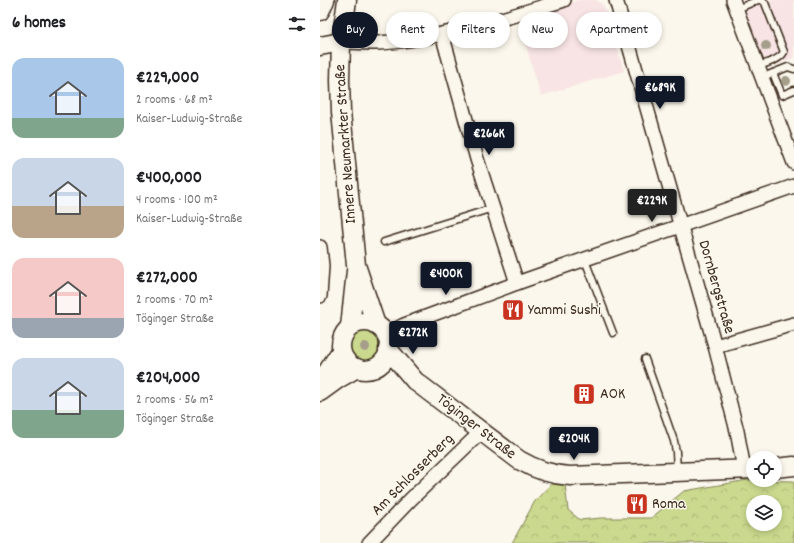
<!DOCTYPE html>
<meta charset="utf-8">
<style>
:root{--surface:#fff;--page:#f6f6f6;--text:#202124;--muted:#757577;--accent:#111827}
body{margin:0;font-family:Dekko,sans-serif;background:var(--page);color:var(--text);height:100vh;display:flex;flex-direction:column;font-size:15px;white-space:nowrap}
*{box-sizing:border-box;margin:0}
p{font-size:13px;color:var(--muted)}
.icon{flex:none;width:22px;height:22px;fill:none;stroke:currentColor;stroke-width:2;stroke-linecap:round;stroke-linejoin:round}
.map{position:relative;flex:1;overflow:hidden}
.panel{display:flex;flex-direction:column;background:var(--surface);width:320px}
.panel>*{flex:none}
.guide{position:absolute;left:12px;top:12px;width:380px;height:36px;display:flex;gap:8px}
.fabs{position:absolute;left:426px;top:451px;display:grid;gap:8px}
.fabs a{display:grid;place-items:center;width:36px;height:36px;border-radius:50%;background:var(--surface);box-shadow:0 2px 6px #0003;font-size:20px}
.price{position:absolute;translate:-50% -34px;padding:0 9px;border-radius:4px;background:var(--accent);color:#fff;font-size:13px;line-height:26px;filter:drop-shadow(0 1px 2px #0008)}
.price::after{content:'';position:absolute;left:50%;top:24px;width:12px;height:9px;margin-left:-6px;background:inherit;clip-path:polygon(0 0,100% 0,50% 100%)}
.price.current{background:#222;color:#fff}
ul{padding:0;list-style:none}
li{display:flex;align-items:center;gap:12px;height:100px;padding:0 12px}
li span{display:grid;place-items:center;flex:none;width:112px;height:80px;border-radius:12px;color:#555}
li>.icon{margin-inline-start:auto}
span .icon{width:48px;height:48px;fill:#fffc;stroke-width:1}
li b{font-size:17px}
h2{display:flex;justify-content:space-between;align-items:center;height:48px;padding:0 12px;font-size:17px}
.chip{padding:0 14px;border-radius:18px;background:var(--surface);box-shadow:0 2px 6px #0003;font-size:14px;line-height:36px}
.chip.current{background:var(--accent);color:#fff}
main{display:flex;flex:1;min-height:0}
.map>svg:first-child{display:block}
.built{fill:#f8e4e4}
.grass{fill:#cad98d;stroke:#828256}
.forest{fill:url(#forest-crowns);stroke:#828256;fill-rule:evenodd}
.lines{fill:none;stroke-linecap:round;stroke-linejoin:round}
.lane-casing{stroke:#3b2a1e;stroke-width:9}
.street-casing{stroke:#3b2a1e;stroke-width:16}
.secondary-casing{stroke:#3b2a1e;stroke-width:21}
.lane{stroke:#fbf7ec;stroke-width:6}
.street{stroke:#fbf7ec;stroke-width:13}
.secondary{stroke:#fbf7ec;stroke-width:18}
.tree{fill:#a59e8a}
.labels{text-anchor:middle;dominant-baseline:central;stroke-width:3;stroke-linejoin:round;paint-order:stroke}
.street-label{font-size:16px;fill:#3b2a1e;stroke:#fbf7ec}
.poi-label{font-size:16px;fill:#3b2a1e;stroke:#fbf7ec;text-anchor:start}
</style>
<main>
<section class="panel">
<h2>6 homes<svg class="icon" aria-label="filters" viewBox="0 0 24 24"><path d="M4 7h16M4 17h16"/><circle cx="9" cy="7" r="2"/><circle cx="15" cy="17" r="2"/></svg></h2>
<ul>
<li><span style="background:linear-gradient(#a9c7e8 75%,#7fa58c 0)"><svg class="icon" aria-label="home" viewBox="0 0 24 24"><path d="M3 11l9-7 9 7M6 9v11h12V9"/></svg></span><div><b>€229,000</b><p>2 rooms · 68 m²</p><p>Kaiser-Ludwig-Straße</p></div></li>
<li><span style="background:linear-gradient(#c9d6e8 60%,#b9a48a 0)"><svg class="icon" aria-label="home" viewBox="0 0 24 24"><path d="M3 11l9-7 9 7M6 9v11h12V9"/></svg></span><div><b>€400,000</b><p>4 rooms · 100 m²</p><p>Kaiser-Ludwig-Straße</p></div></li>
<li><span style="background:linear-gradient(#f6c9c9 75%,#9aa5b1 0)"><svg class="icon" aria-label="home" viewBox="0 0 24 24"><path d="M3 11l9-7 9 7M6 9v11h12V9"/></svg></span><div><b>€272,000</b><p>2 rooms · 70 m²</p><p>Töginger Straße</p></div></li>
<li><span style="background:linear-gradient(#c9d6e8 65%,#7fa58c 0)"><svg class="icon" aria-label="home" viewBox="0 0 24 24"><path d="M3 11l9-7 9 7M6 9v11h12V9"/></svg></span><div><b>€204,000</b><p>2 rooms · 56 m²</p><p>Töginger Straße</p></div></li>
</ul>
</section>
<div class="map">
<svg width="474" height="543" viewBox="0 0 474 543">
<defs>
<pattern id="forest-crowns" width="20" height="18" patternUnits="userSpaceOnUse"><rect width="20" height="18" fill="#cad98d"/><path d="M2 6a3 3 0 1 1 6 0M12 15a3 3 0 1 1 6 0" fill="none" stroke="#aeba79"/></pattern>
</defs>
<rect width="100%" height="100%" fill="#fbf7ec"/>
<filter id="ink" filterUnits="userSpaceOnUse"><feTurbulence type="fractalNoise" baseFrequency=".025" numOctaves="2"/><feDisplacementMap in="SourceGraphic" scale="8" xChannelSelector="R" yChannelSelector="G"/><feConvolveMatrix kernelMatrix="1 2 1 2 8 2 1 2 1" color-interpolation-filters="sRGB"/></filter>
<g filter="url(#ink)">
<g class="built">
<path d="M 259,0 L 276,0 L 284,6 L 304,71 L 221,96 L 198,19 Z"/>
<path d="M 422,0 L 474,0 L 474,58 L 446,68 Z"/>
</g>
<circle class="grass" cx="44" cy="347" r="17"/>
<path class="forest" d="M 428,480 L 474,481 L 474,543 L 192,543 L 215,501 L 231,484 L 245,484 L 248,510 L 260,520 L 281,518 L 331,518 L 364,491 ZM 433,502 L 455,502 L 455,524 L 433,524 Z"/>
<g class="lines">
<g class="lane-casing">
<g id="lane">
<path d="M 417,9 L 438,0 L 442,0 L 445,3 L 464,52 C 460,60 447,63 439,66"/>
<path d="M 453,73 L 462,95 L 474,90"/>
<path d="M 443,77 L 468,67 L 474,69"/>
<path d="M 64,242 L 173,208"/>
<path d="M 265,260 L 293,333"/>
<path d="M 325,359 L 354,441 L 356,452 L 357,471"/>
</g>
</g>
<g class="street-casing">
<g id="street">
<path d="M 296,0 L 395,346 L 417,431 L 424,469"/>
<path d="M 413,0 L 474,163"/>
<path d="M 122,34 L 157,159 L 197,283"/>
<path d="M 21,42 C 33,42 46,43 58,43 C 118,40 186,18 244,0"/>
<path d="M 0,247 L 2,266 L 0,296"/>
<path d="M 66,335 L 84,325 L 197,283 L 474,186"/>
<path d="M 395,346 L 474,324"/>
<path d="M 49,543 L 91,499 L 161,432"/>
</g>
</g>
<g class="secondary-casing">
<g id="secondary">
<path d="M 27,0 L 21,42 L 20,80 L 21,112 L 35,255 L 36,265 L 56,325"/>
<path d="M 0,11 L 5,0"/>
<path d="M 0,46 L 21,42"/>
<circle cx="45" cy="346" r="24"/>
<path d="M 30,327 L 36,271"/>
<path d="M 68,349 L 95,381 L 199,460 C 216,470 231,475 250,476 L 433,469"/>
<path d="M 0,383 L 21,351"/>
<path d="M 0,392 L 18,379 L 37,368"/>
<path d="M 455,468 L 474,466"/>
</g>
</g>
<use href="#lane" class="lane"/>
<use href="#street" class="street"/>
<use href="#secondary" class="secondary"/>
</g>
<g class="tree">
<circle cx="446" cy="46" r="5"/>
<circle cx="466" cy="81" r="5"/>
<circle cx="45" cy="347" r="5"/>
</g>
</g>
<defs>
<g id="restaurant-square" transform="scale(1.15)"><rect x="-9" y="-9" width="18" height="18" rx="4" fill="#c8321e" stroke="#fbf7ec"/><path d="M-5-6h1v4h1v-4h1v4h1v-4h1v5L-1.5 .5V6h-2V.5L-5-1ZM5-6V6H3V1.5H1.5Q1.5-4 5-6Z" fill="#fff"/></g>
<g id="building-square" transform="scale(1.15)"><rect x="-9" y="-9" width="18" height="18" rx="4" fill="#c8321e" stroke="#fbf7ec"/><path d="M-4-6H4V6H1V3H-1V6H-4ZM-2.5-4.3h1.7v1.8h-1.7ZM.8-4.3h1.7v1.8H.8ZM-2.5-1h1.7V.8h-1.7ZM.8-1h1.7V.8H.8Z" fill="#fff"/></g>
</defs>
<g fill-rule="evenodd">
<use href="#restaurant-square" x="193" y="310"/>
<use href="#building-square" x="264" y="394"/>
<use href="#restaurant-square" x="317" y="504"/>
</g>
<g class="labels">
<g class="street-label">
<text transform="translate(26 144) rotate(-94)">Innere Neumarkter Straße</text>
<text transform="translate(396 287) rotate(74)">Dornbergstraße</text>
<text transform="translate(156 427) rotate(38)">Töginger Straße</text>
<text transform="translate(93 475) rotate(-45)">Am Schlosserberg</text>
</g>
<g class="poi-label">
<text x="208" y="310">Yammi Sushi</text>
<text x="280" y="394">AOK</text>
<text x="332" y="504">Roma</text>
</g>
</g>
</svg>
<div class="fabs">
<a><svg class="icon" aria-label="locate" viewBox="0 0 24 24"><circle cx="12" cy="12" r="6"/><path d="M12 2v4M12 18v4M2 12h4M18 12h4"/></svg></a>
<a><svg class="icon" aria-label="layers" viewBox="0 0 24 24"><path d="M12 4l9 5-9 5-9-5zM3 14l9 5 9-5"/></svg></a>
</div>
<b class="price" style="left:340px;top:110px">€689K</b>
<b class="price" style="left:169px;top:156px">€266K</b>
<b class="price current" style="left:332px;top:223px">€229K</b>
<b class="price" style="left:126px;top:296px">€400K</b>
<b class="price" style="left:93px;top:355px">€272K</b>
<b class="price" style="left:254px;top:461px">€204K</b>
<div class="guide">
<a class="chip current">Buy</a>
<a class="chip">Rent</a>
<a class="chip">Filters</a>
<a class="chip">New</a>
<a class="chip">Apartment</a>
</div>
</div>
</main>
